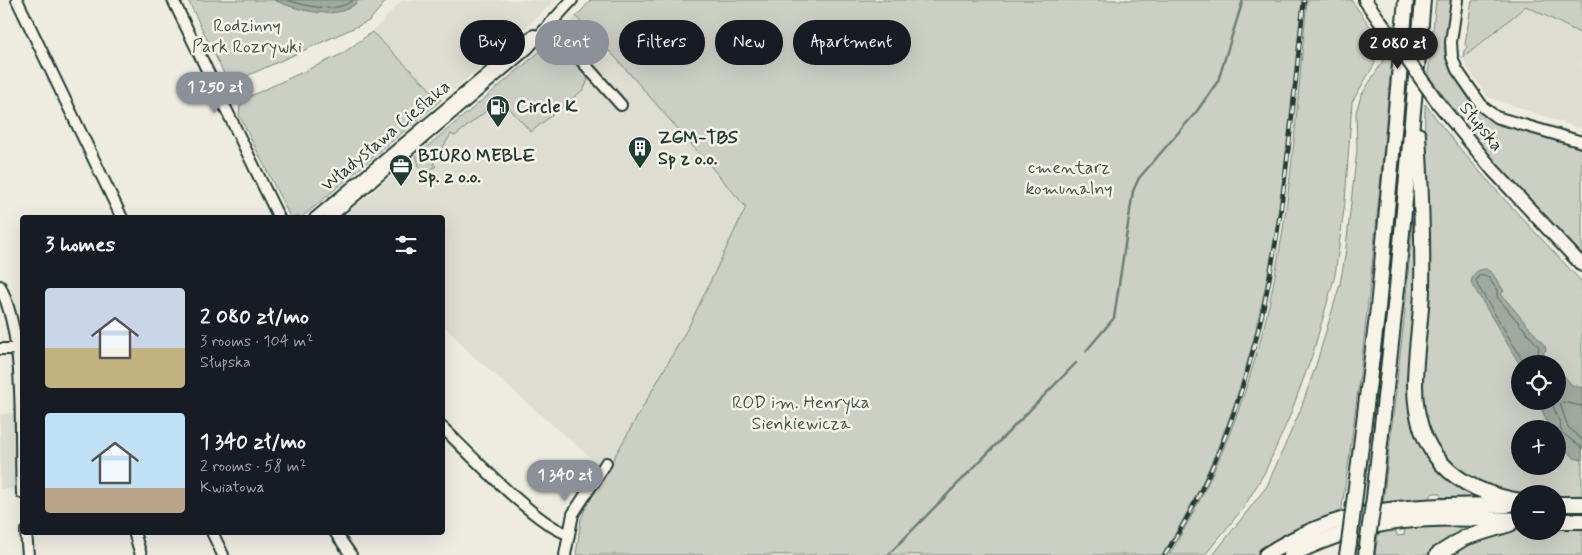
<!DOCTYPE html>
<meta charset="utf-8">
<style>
:root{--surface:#171b24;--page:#20242c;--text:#f1f3f6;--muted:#9ea1a6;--accent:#8c9099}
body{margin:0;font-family:Mynerve,sans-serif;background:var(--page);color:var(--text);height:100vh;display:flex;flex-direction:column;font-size:19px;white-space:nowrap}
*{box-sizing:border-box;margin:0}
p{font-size:16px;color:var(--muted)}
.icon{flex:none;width:28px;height:28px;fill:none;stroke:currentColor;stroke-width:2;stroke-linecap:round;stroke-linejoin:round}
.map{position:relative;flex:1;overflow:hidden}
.side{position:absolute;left:20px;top:215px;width:425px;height:320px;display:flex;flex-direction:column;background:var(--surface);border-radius:5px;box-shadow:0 5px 20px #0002}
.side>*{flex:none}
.hud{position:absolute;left:460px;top:20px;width:475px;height:45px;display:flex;gap:10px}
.fabs{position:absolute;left:1511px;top:355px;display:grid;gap:10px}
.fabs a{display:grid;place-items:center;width:55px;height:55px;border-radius:50%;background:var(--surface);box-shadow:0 5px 20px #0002;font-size:25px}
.price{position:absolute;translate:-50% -42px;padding:0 11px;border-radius:18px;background:var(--accent);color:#fff;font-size:16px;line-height:32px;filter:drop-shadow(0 1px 2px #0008)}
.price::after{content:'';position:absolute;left:50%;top:30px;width:15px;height:11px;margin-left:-8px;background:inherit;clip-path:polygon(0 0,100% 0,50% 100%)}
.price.selected{background:#222;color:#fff}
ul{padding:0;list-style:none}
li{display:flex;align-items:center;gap:15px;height:125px;padding:0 25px}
li span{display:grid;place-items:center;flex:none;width:140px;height:100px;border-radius:5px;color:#555}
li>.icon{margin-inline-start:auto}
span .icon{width:60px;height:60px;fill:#fffc;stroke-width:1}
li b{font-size:21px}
h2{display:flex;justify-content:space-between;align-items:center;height:60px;padding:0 25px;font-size:21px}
.tag{padding:0 18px;border-radius:22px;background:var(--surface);box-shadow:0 5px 20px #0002;font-size:18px;line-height:45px}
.tag.selected{background:var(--accent);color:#fff}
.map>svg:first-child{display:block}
.built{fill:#ddddd2}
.green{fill:#cccfc4;stroke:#76867c;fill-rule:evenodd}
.water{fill:#9fa99f;stroke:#6c7e74}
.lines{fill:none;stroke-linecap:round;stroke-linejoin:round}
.shore{stroke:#52685f;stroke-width:1}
.stream{stroke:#6c7e74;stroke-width:2.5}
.minor-casing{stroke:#1f3d34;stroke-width:14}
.major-casing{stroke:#1f3d34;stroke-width:16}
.highway-casing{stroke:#1f3d34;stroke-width:18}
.minor{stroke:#f7f3e8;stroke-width:10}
.major{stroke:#f7f3e8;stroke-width:12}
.highway{stroke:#f7f3e8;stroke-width:14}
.rail-casing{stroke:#1f3d34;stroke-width:4.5}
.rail{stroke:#f7f3e8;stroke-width:2.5;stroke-dasharray:8;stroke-linecap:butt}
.major-bridge-casing{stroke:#1f3d34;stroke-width:16;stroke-linecap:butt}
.highway-bridge-casing{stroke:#1f3d34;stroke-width:18;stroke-linecap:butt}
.major-bridge{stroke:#f7f3e8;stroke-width:12}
.highway-bridge{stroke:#f7f3e8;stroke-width:14}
.labels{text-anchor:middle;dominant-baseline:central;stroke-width:5;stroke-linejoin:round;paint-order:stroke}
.park-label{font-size:18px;fill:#425a51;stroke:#f7f3e8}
.poi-label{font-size:18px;font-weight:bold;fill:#1f3d34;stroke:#f7f3e8;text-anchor:start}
.street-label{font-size:18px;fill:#1f3d34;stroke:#f7f3e8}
</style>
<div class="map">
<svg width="1582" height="555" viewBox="0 0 1582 555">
<rect width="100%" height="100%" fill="#eeece1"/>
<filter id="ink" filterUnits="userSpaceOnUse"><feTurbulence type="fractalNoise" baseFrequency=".02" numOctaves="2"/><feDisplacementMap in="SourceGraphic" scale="10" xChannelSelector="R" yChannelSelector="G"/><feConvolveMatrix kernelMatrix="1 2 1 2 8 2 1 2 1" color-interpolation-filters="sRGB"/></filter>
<g filter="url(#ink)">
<g class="built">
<path d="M 402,0 L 555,0 L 513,39 L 441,100 L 372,32 Z"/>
<path d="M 1526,6 L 1582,34 L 1582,129 L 1488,97 L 1466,66 L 1463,58 Z"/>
<path d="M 576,17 L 616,58 L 746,207 L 690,324 L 610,465 L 600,466 L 473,356 L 443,325 L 442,218 L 347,218 L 345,215 L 509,78 Z"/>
<path d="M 14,413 L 17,489 L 0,489 L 0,414 Z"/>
</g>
<g class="green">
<path d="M 188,0 L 387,0 L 369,21 L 229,84 Z"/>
<path d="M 591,0 L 1302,0 C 1281,196 1272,383 1162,555 L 576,555 L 581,519 L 586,507 L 690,324 L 746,207 L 616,58 L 576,17 Z"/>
<path d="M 1307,0 L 1351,0 L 1380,40 L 1374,65 L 1352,102 L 1345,202 L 1335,275 L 1313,353 L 1289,418 L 1265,472 L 1244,507 L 1205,555 L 1169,555 C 1222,469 1258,370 1276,270 C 1293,182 1298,90 1307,0 Z"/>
<path d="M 1436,0 L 1451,0 L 1444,50 L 1446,58 L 1451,72 L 1476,110 L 1500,126 L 1545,135 L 1582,149 L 1582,258 L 1496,166 L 1428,75 Z"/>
<path d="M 1472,0 L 1582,0 L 1582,34 L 1526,6 L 1463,58 L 1464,51 L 1467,47 L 1465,44 Z"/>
<path d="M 372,32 L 441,100 L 302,217 L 290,217 L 239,115 L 240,106 L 244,99 L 342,54 Z"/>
<path d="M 549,44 L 563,48 L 586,75 L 588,80 L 584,89 L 531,132 L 501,99 L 455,136 L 451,134 L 433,164 L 436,166 L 428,173 L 420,169 L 416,156 Z"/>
<path d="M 1386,49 L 1392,57 C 1378,210 1364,362 1341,514 L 1270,547 L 1257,555 L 1213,555 L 1267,486 L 1300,411 L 1316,365 L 1340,284 L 1345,256 L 1357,150 L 1356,112 L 1361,96 L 1384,59 Z"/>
<path d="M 1425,104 C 1472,168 1528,224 1582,282 L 1582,498 L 1558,498 L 1558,494 L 1520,494 L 1520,496 L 1481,486 L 1449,464 L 1429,435 L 1421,402 ZM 1520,364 L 1558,364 L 1558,401 L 1520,401 ZM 1520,429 L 1558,429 L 1558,466 L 1520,466 Z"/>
<path d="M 1415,195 L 1419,438 L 1490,501 L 1444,500 L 1439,493 L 1433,493 L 1428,500 L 1383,503 L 1404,320 Z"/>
<path d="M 1494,523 L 1430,555 L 1375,555 L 1379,528 L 1395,528 L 1397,536 L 1404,535 L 1405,526 Z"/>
<path d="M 1558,528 L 1582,528 L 1582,555 L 1447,555 C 1462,545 1501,527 1520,530 C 1530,531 1545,531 1558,531 Z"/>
</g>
<g class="water">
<path d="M 274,0 L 359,0 C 341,23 296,10 274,0 Z"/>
<path d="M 1486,269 L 1492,273 L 1504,291 L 1501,294 L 1545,346 L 1546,350 L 1543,353 L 1553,364 L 1520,365 L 1471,282 C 1474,272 1476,270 1486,269 Z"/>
<path d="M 1558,369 L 1572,385 L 1582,388 L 1582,460 L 1574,458 L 1558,441 L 1558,429 L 1550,429 L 1538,401 L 1558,401 Z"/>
</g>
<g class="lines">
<g class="shore">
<path d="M 287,0 C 305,6 338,14 353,0"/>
<path d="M 1525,364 L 1478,286 L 1476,281 L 1479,275 L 1488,277 L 1497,290 L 1497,297 L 1539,347 L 1538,355 L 1546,364"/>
<path d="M 1551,401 L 1560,423 L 1561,432 L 1582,448"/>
<path d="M 1582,406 L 1563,402 L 1560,404 L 1568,427 L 1582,440"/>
</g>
<g class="stream">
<path d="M 1086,351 L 1114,318 L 1133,191 L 1139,178 L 1197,111 L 1218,81 L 1243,0"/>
<path d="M 888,555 L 1076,363"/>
</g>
<g class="minor-casing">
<g id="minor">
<path d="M 17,0 L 122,218"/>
<path d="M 173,0 L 279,218"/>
<path d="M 1457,0 L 1451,42 L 1452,57 L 1457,70 L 1483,107 L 1496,117 L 1582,142"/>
<path d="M 549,24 L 621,105"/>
<path d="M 315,218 L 534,35"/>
<path d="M 329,218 L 527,49 L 572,0"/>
<path d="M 0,286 C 27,343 19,430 22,493"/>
<path d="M 0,349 L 22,349"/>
<path d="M 442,427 C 469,453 536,525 568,534"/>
<path d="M 26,532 L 28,555"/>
<path d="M 134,532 L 141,555"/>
<path d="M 212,532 L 223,555"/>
<path d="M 335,532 L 351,555"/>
<path d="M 565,555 L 573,514 L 606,463"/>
</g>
</g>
<g class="major-casing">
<g id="major">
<path d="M 1365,0 L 1379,20"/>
<path d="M 1439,104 L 1493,170 L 1582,265"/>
</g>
</g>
<g class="highway-casing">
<g id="highway">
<path d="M 1418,135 C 1421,187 1423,238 1422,290 C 1421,322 1415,353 1415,385 C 1415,454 1454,490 1520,501"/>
<path d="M 1374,498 L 1397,288 L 1423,0"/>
<path d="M 1354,503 L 1378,308 L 1406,0"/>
<path d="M 1558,504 L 1582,504"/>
<path d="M 1558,521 L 1582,521"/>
<path d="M 1266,555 C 1346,503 1416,506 1507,505"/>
<path d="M 1291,555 C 1372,514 1433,517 1520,520"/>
<path d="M 1347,555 L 1349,543"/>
<path d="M 1366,555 L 1368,538"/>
<path d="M 1437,555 L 1464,538 L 1510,524"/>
</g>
</g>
<use href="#minor" class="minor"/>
<use href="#major" class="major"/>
<use href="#highway" class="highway"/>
<g class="rail-casing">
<path id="rail" d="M 1165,555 C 1275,383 1283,196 1304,0"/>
</g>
<use href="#rail" class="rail"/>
<g class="major-bridge-casing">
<path id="major-bridge" d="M 1379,20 L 1439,104"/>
</g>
<g class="highway-bridge-casing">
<g id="highway-bridge">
<path d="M 1368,538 L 1374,498"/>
<path d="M 1349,543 L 1354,503"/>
</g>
</g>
<use href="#major-bridge" class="major-bridge"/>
<use href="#highway-bridge" class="highway-bridge"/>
</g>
</g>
<defs>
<g id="fuel-pin" transform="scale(1.25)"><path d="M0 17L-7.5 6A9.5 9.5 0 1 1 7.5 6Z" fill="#1f3d34" stroke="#f7f3e8"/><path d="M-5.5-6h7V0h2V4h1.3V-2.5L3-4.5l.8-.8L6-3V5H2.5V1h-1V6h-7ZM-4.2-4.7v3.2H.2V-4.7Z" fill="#fff"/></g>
<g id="building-pin" transform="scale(1.25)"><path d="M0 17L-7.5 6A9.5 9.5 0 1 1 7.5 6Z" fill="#1f3d34" stroke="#f7f3e8"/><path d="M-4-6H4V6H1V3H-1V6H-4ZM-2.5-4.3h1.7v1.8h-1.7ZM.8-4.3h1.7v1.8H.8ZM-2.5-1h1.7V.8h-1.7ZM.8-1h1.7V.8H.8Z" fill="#fff"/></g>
<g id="office-pin" transform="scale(1.25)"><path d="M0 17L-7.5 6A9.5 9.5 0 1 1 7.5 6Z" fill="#1f3d34" stroke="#f7f3e8"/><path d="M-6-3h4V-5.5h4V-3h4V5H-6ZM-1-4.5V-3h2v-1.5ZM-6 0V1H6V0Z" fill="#fff"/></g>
</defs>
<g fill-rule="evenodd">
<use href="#fuel-pin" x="498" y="107"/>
<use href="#building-pin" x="640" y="148"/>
<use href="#office-pin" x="401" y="166"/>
</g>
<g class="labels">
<g class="park-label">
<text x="247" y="26">Rodzinny<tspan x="247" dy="21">Park Rozrywki</tspan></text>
<text x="1069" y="168">cmentarz<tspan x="1069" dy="21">komunalny</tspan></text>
<text x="801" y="403">ROD im. Henryka<tspan x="801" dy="21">Sienkiewicza</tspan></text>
</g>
<g class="poi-label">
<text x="516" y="107">Circle K</text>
<text x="658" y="138">ZGM-TBS<tspan x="658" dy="21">Sp z o.o.</tspan></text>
<text x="418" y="156">BIURO MEBLE<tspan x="418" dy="21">Sp. z o.o.</tspan></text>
</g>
<g class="street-label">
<text transform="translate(1481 127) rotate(51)">Słupska</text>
<text transform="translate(386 136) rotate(-40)">Władysława Cieślaka</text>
</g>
</g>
</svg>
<div class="fabs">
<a><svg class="icon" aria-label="locate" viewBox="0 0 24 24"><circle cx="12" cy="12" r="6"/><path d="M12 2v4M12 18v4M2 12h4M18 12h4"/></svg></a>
<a>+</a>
<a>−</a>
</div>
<b class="price selected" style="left:1398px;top:70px">2 080 zł</b>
<b class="price" style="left:215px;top:114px">1 250 zł</b>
<b class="price" style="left:565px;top:502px">1 340 zł</b>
<div class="hud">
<a class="tag">Buy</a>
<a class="tag selected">Rent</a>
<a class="tag">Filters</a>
<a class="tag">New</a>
<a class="tag">Apartment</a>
</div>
<section class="side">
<h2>3 homes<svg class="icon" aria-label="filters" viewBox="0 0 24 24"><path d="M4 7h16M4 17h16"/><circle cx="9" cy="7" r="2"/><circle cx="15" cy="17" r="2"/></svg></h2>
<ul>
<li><span style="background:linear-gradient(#c9d6e8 60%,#c2b280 0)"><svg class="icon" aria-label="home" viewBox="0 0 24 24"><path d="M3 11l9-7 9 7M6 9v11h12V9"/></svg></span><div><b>2 080 zł/mo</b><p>3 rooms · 104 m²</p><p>Słupska</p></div></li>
<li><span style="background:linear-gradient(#bfe0f5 75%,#b9a48a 0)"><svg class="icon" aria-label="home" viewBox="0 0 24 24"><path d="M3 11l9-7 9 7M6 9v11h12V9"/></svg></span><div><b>1 340 zł/mo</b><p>2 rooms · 58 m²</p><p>Kwiatowa</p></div></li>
</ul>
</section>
</div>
